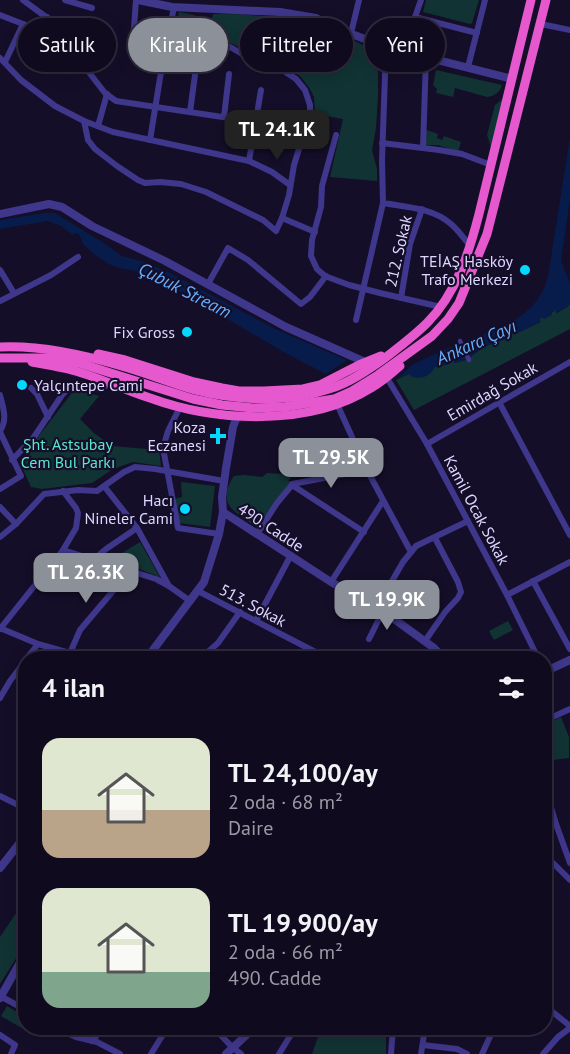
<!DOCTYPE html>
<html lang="tr">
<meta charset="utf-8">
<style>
:root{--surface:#100a1f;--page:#1e182c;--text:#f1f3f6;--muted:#9c9aa4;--line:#302b3d;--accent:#8c9099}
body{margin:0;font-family:"PT Sans",sans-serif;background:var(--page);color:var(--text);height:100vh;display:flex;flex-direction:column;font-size:22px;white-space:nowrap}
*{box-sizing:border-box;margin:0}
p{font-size:20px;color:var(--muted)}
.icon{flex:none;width:33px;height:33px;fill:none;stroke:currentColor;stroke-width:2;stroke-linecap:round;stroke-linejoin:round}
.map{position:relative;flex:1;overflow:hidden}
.drawer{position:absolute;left:18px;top:651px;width:534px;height:384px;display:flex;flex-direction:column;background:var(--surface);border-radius:24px;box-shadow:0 3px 15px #0003,0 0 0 2px var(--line)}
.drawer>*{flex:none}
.top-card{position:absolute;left:18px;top:18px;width:534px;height:54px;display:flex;gap:12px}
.price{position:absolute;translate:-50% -51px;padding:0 14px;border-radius:12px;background:var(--accent);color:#fff;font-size:20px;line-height:39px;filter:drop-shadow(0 2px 3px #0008)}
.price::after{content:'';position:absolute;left:50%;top:36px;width:18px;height:14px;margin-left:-9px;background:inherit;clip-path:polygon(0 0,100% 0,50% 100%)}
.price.active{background:#222;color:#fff}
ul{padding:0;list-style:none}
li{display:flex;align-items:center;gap:18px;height:150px;padding:0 24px}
li span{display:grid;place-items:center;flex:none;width:168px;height:120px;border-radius:18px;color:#555}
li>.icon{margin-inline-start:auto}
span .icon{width:72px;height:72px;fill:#fffc;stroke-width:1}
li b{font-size:26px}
h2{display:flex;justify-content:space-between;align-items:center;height:72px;padding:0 24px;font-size:26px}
.chip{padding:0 21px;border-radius:27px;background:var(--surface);box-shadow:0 3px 15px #0003,0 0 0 2px var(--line);font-size:21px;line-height:54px}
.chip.active{background:var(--accent);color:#fff}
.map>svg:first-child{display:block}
.green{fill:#113334}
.water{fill:#071c4a}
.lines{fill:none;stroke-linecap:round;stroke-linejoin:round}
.pedestrian{stroke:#3f378b;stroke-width:4.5}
.minor{stroke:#3f378b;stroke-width:6}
.tertiary{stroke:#3f378b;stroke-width:8}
.trunk{stroke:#e658cd;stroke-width:9}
.poi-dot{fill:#03d8ff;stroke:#150e29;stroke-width:2}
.labels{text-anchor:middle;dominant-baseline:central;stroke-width:4.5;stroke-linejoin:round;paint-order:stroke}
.street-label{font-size:16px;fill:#ded7ff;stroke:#150e29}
.poi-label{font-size:16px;fill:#ded7ff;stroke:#150e29;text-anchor:end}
.park-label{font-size:16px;fill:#5be7cc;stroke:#150e29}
.water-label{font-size:18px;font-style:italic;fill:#65afff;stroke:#150e29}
</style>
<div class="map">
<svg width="570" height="1054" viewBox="0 0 570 1054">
<rect width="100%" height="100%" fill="#150e29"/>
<g class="green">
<path d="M 426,0 L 479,0 L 472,23 L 470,24 L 423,12 Z"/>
<path d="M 179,12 L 194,15 L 198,19 L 212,19 L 213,14 C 246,14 279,16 311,23 L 313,47 L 299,42 L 297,46 L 301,49 L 297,55 L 302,59 L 310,59 L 332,48 L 333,31 L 363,45 L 376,53 L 378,65 L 378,96 L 376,128 L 372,150 L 377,169 L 377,181 L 330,177 L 343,119 L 315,114 L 314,97 L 310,89 L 301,77 L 286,66 L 261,58 L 214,35 L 172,45 Z"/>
<path d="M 436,70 L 502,85 C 500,92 495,96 487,97 L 455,88 L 453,97 L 436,93 L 437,89 L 433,85 Z"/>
<path d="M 504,98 L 491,147 L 487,135 L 495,105 Z"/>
<path d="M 424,129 L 438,134 L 437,138 L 442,140 L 444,136 L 461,142 L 458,152 L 438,145 L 427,145 L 424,141 Z"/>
<path d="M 570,304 L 570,329 L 414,410 L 396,380 L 409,374 L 435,367 L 454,359 L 454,363 L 466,360 L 480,350 L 478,347 L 482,344 L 484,347 L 512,336 L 511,333 L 540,321 L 539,319 L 543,316 L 544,319 L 555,310 L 557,313 L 567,307 Z"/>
<path d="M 75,389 L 99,396 L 80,419 L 94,433 L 112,446 L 159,450 L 161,466 L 133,462 L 113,469 L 92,483 L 42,489 L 31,487 L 21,465 L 27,451 Z"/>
<path d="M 267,473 L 284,474 L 291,478 L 288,481 L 294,482 L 258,528 C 237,513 214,505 234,476 L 244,475 L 262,477 Z"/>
<path d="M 181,482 L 215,486 L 210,527 L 179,523 L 174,499 L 182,497 Z"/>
<path d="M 140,542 L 160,577 L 112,559 Z"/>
<path d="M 508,621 L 513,630 L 494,640 L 489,631 Z"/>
<path d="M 561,717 L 569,737 L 569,758 L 545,761 L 545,725 Z"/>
<path d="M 25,900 L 25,944 L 0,984 L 0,937 Z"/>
<path d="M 7,1006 L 25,1017 L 26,1028 L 27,1028 L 25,1030 L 1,1016 Z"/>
<path d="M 345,1028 L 361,1034 L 368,1028 L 386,1028 L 386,1054 L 312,1054 L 319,1034 Z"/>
</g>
<g class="water">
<path d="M 570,137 L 570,199 L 561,261 L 570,283 L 570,304 L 567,307 L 556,313 L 555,310 L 551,312 L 552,315 L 544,319 L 542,317 L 539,319 L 541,322 L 516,334 L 514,332 L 511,333 L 512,336 L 484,347 L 482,344 L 478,347 L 480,350 L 466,360 L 454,363 L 454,360 L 450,360 L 450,364 L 435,367 C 429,377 423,379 412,377 L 409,374 L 396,380 L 412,365 L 452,346 L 453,348 L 456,347 L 455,344 C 483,336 521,323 538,299 C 543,292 545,285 548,277 Z"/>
<path d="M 44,213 L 55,213 L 104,243 L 122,256 L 145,262 L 170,273 L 275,329 L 347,360 L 326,374 L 287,354 L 173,287 L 142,272 L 119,268 L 109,264 L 95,255 L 83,244 L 80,236 L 76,233 L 73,235 L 61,226 L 48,221 L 0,229 L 0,220 Z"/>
</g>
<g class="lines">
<path class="pedestrian" d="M 460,341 L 469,360"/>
<g class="minor">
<path d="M 23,0 L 61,28 L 84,66 L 105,93 L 116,101 L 256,122"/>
<path d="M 65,0 L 92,8"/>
<path d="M 0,15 L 23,24"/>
<path d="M 415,17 L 477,33"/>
<path d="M 541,24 L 570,30"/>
<path d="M 351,33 L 359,0"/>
<path d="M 133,42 L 136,0"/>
<path d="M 386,47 L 382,160 L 383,203 C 406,207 433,208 451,224 C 458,230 464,238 470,246"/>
<path d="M 400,50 L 415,17 L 421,0"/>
<path d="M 165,51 L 188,48 L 206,41 L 220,41 L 254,61 L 281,69 L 296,79 L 305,90 L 310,105 L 310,114 L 294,165 L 289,195 L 282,218 L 315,232"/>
<path d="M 0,58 L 21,80 L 55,106 L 84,121"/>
<path d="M 5,62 L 23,24 L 39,32 L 47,17"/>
<path d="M 468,67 L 485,0"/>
<path d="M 261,90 L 249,161 L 113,132 L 84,121 L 88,140 L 95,149 L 117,166 L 138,180 L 145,183 L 160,182 L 181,184 L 206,192 L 263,220 L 276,231 L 282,218"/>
<path d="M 190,112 L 195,75"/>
<path d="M 224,117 L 229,74"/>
<path d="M 98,126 L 107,94"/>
<path d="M 336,135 L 322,186 L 321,207 L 312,240 L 311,256 L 317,269 L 325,276 L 349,285 L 380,293 L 441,307"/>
<path d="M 150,140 L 161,72 L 174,7"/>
<path d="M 382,143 L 439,150 L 462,154 L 491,165"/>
<path d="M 423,148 L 426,57"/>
<path d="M 249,161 L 272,172 L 290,185"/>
<path d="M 0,270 L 14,293"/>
<path d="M 208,284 L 228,248 L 248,260 L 301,304 L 310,297 L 326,276"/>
<path d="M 401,298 L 410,244 L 422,209"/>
<path d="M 0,301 L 51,275 L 78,257"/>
<path d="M 356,320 L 383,203"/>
<path d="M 387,378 L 427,444 L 507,595 L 538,658"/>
<path d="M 31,388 L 37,394 L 48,417"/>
<path d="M 0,395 C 3,408 8,419 0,431"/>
<path d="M 499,402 L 570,535"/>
<path d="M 337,404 L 367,470 L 411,552"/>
<path d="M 180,407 L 168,431 L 163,448 L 178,528 L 219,534"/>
<path d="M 0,432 L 21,476 L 0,489"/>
<path d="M 427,444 L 570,362"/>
<path d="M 12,460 L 34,437 L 62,395 L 72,385 L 79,384 L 100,389 L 111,383"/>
<path d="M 292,484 L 367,470"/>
<path d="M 292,485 L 364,532"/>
<path d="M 104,486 L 137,528 L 169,586"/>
<path d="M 0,507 L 16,524"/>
<path d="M 257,534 L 277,503 L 292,485"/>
<path d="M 0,537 L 16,524 L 44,494 L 78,490 L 97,491 L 124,472 L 135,467 L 155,469 L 224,481"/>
<path d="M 63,550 L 156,579 L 169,586 L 190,601"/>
<path d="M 93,560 L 106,549 L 137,528"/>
<path d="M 533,581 L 570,649"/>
<path d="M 331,582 L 383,501"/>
<path d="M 198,591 L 327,658"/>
<path d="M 507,595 L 570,562"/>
<path d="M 377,607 L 403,562 L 416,546 L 468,521"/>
<path d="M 256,621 L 291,555"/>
<path d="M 0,628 L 38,644 L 84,657 L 86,658"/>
<path d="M 0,629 L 63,550 L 76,528 L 78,513 L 76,508 L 63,491"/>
<path d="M 369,639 L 383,611"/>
<path d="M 425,641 L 445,612 L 458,598 L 461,592 L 458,582 L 435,538"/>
<path d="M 70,653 L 80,630 L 130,571"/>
<path d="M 27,658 L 38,644"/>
<path d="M 201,658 L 218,643 L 240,612"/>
<path d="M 0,698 L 10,681 L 26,660"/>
<path d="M 23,698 L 26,700"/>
<path d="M 544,721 L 570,709"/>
<path d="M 544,784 L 556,824 L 570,863"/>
<path d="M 0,796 L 26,809"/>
<path d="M 544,854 L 570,880"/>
<path d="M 544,938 L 545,938"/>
<path d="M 0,996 L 26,1010"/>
<path d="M 544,1005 L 570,1026"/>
<path d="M 56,1028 L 76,1037 L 97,1042 L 120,1054"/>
<path d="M 214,1028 L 233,1048 L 241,1054"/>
<path d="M 0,1035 L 15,1045 L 11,1054"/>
<path d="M 92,1041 L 103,1028"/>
<path d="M 423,1045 L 457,1049 L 467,1054"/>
<path d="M 151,1054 L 167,1028"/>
<path d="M 279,1054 L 295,1028"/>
<path d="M 391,1054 L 393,1028"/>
<path d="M 421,1054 L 425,1028"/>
<path d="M 482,1054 L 494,1028"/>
<path d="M 543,1054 L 558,1037 L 570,1028"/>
</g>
<g class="tertiary">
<path d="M 138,0 L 172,7 L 280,12 L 316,18 L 341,30 L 386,47 L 512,79"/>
<path d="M 0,214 L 49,204 L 62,207 L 92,226 L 165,261 L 286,327 L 365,362"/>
<path d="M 223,512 L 331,582 L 383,611 L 434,648 L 444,658"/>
<path d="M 147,658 L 204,582 L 219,534 L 223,512 L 222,497 L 226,468 L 233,427 L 237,417"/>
<path d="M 544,672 L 570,660"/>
<path d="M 0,868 L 26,835"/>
<path d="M 0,998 L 26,952"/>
<path d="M 226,1054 L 254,1028"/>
</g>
<g class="trunk">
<path d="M 0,347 C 42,345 85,355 125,367 C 149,374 171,383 195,390 C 238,401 287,403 329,389 C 349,383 368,370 385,358 C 399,347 414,336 427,323 C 456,294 469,253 479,214 L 531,0"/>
<path d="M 98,354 L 125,360 L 194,382 L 222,388 L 239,391 L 264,391 L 303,389 L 320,385 L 359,365 L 381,356"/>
<path d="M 0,358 L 48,358 L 79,363 L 193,399 L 222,405 L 253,408 L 284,407 L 334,399 L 352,391 L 378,375 L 432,336 L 448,319 L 459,303 L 487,234 L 546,0"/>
<path d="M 32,362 C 44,364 56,366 68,369 C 96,376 122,389 150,398 C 216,422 309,427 371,388 C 382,382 391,374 400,366"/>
</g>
</g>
<g class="poi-dot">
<circle cx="525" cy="270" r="6"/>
<circle cx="187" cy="332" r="6"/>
<circle cx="22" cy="385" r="6"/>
<path d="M215 427h6v6h6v6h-6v6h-6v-6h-6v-6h6z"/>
<circle cx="185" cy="509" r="6"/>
</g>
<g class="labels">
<g class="street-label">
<text transform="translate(398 251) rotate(-77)">212. Sokak</text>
<text transform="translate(492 391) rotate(-30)">Emirdağ Sokak</text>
<text transform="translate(477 510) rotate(62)">Kamil Ocak Sokak</text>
<text transform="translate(271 527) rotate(33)">490. Cadde</text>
<text transform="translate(253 605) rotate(28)">513. Sokak</text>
</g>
<g class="poi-label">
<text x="513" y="261">TEİAŞ Hasköy<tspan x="513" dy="18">Trafo Merkezi</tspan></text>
<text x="175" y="332">Fix Gross</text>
<text x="34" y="385" text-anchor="start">Yalçıntepe Cami</text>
<text x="206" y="427">Koza<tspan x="206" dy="18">Eczanesi</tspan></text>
<text x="173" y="500">Hacı<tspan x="173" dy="18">Nineler Cami</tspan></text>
</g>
<g class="park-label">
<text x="68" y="444">Şht. Astsubay<tspan x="68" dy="18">Cem Bul Parkı</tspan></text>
</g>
<g class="water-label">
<text transform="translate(185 290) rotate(27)">Çubuk Stream</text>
<text transform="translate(476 342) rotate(-24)">Ankara Çayı</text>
</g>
</g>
</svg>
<b class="price active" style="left:277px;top:161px">TL 24.1K</b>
<b class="price" style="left:331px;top:489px">TL 29.5K</b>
<b class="price" style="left:86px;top:604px">TL 26.3K</b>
<b class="price" style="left:387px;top:631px">TL 19.9K</b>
<div class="top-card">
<a class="chip">Satılık</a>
<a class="chip active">Kiralık</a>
<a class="chip">Filtreler</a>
<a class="chip">Yeni</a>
</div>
<section class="drawer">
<h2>4 ilan<svg class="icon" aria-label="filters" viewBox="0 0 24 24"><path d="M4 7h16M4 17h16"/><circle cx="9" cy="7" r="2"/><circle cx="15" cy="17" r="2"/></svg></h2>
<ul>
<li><span style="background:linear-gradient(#dfe7d0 60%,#b9a48a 0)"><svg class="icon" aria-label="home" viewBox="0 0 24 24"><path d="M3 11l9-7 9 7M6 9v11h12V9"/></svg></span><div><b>TL 24,100/ay</b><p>2 oda · 68 m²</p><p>Daire</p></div></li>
<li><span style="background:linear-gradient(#dfe7d0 70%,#7fa58c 0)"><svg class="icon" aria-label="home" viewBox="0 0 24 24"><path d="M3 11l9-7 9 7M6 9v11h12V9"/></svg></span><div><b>TL 19,900/ay</b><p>2 oda · 66 m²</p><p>490. Cadde</p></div></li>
</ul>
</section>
</div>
